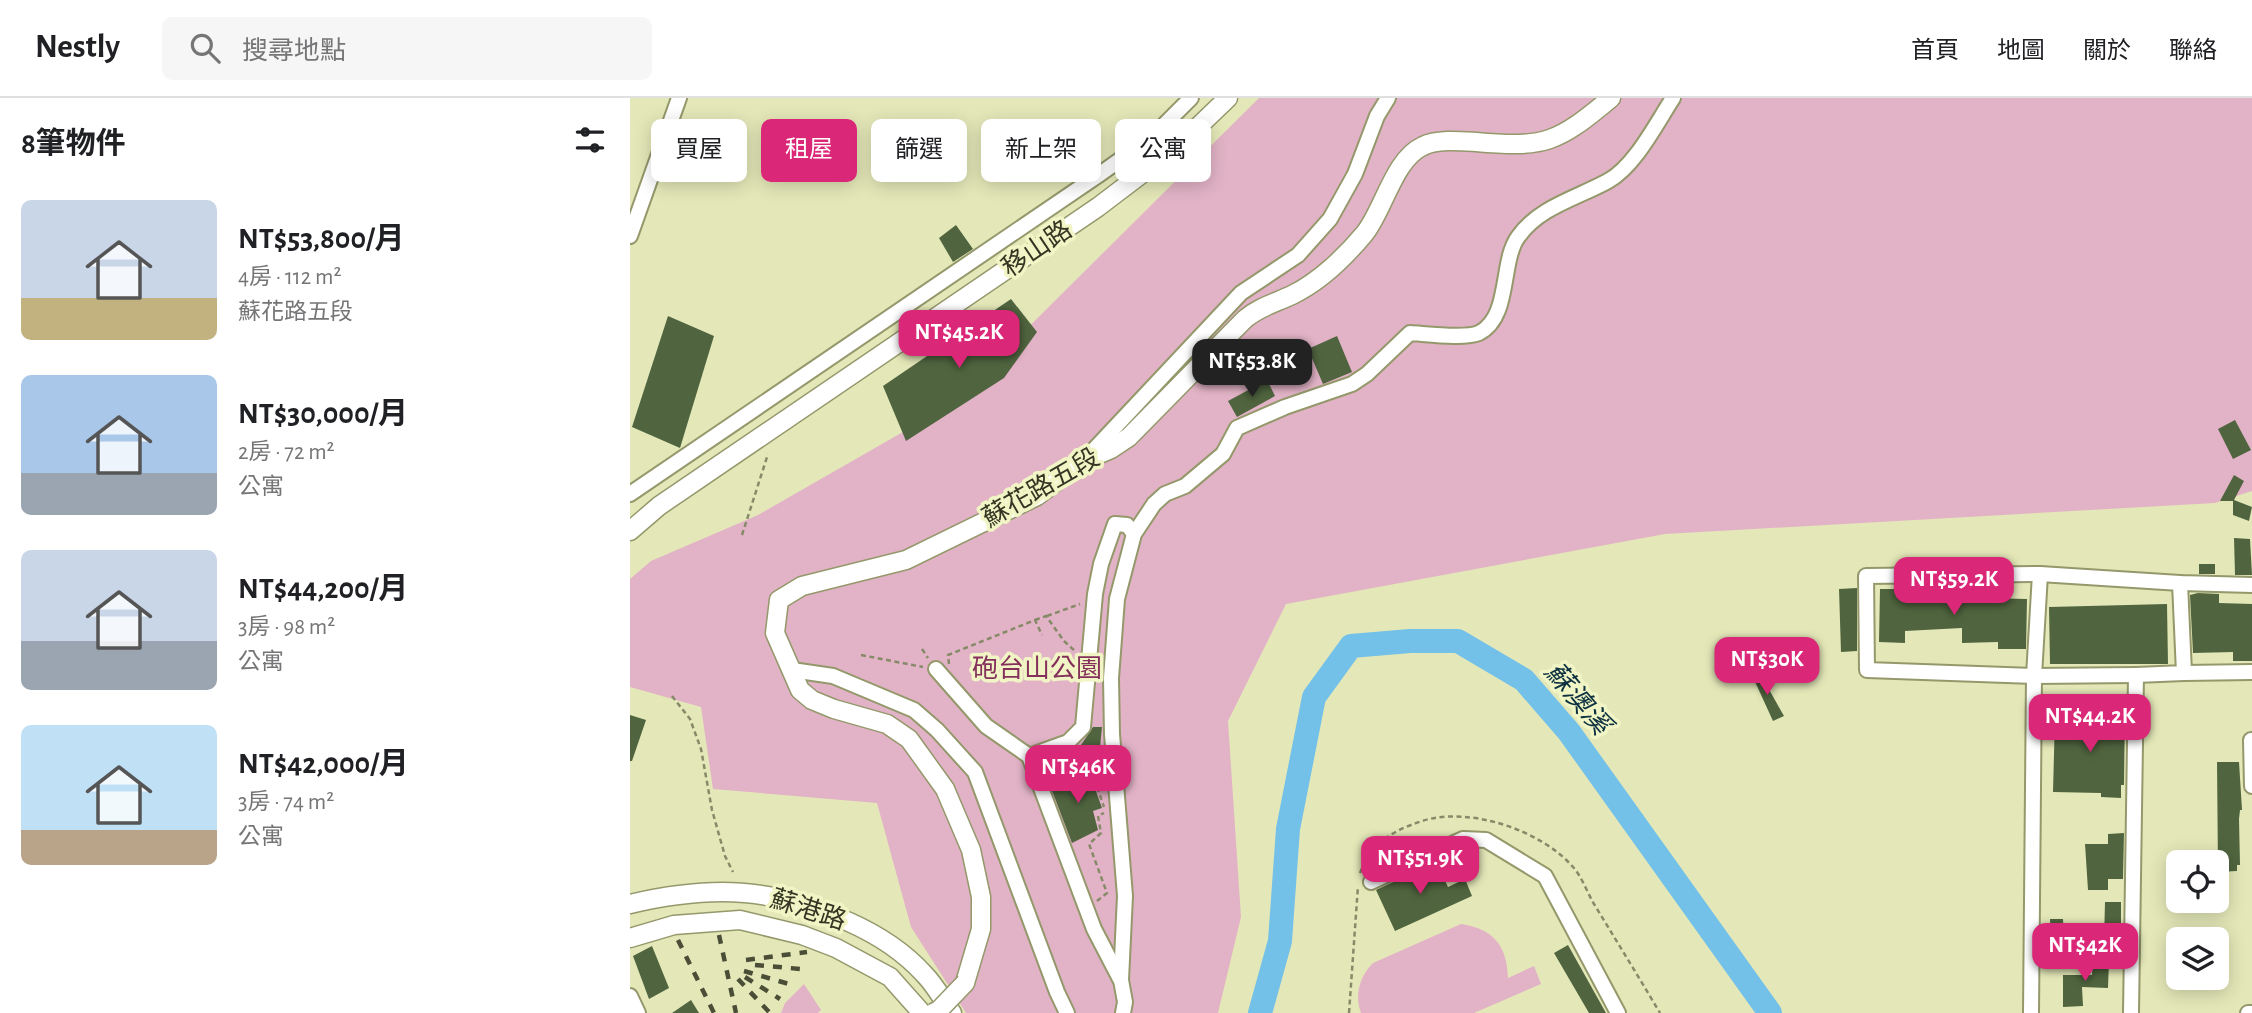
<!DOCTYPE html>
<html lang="zh-TW">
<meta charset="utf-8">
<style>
:root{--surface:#fff;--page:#f6f6f6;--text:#202124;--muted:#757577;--line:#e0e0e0;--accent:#db2777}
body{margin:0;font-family:"Alegreya Sans","Noto Sans TC",sans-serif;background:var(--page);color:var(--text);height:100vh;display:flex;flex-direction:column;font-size:26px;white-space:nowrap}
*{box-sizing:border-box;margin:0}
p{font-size:23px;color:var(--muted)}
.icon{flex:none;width:38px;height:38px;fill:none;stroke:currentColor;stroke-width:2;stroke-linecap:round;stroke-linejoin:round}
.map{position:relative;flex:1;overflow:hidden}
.sheet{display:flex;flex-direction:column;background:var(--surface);width:630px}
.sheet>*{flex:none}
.guide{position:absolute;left:21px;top:21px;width:665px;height:63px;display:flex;gap:14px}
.buttons{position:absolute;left:1536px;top:752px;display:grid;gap:14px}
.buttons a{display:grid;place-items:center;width:63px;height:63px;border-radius:10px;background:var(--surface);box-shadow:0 4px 18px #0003;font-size:35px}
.price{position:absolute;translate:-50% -60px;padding:0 16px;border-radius:14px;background:var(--accent);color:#fff;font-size:23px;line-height:46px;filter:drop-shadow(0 2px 4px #0008)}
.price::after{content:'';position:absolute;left:50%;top:42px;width:21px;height:16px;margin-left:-10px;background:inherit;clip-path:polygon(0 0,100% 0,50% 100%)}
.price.selected{background:#222;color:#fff}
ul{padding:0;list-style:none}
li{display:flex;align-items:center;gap:21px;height:175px;padding:0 21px}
li span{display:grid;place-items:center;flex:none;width:196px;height:140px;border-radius:10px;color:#555}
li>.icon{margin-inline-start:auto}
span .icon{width:84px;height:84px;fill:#fffc;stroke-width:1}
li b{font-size:30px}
h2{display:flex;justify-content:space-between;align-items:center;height:84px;padding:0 21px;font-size:30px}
.tag{padding:0 24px;border-radius:10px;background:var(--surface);box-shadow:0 4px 18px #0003;font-size:24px;line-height:63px}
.tag.selected{background:var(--accent);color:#fff}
header{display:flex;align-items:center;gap:42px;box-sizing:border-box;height:98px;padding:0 35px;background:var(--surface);border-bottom:2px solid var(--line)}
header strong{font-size:33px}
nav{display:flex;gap:38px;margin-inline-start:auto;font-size:24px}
.search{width:490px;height:63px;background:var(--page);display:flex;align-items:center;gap:18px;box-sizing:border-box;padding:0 24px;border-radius:10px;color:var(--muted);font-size:26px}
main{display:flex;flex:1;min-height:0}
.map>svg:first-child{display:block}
.green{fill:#e2b3c6}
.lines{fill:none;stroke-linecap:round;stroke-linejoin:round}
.river{stroke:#73c1e8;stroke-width:24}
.building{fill:#50653f}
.minor-casing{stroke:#94986b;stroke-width:18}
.major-casing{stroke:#94986b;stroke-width:21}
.path{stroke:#878a69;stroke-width:2.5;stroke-dasharray:5 3.5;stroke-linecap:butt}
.minor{stroke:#fff;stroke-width:14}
.major{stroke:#fff;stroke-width:18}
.rail{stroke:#4b4e37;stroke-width:4.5;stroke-dasharray:9 9;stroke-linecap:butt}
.major-bridge-casing{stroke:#94986b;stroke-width:21;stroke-linecap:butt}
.major-bridge{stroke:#fff;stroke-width:18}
.labels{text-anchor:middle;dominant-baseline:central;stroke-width:7;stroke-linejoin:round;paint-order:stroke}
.street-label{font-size:26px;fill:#343623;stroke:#f1f5c5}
.park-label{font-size:26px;fill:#84305b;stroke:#f1f5c5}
.water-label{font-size:28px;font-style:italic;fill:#0d3141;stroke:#f1f5c5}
</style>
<header>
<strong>Nestly</strong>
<div class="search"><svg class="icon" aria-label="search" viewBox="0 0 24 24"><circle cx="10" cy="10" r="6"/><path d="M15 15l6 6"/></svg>搜尋地點</div>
<nav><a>首頁</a><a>地圖</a><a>關於</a><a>聯絡</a></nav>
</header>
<main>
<section class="sheet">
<h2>8筆物件<svg class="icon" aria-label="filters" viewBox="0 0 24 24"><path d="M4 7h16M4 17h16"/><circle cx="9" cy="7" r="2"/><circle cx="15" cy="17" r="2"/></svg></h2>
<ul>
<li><span style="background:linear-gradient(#c9d6e8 70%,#c2b280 0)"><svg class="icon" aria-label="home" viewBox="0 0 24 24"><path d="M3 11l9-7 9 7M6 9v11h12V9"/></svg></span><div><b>NT$53,800/月</b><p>4房 · 112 m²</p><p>蘇花路五段</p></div></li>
<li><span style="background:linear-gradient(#a9c7e8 70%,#9aa5b1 0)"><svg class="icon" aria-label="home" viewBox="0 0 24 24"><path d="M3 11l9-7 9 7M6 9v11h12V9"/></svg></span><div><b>NT$30,000/月</b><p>2房 · 72 m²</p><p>公寓</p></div></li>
<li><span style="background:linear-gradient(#c9d6e8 65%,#9aa5b1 0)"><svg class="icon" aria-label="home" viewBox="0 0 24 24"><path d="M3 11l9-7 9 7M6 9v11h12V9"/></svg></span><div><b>NT$44,200/月</b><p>3房 · 98 m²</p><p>公寓</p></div></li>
<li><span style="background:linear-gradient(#bfe0f5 75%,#b9a48a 0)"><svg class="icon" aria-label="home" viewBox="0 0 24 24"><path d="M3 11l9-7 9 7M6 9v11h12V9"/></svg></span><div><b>NT$42,000/月</b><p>3房 · 74 m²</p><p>公寓</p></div></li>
</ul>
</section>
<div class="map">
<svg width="1622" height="915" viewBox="0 0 1622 915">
<rect width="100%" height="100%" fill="#e4e8b8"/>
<g class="green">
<path d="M 629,0 L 1622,0 L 1622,393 L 1585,405 L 1035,436 L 656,506 L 598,623 L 611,819 L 588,915 L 336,915 L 281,829 L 247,705 L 83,691 L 71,609 L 0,589 L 0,481 L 21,463 L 128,417 L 320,307 Z"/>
<path d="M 831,826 C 864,831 877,848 878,880 L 904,868 L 911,886 L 844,915 L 731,915 C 724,897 730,878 743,865 Z"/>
<path d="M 174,886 L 191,912 L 188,915 L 151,915 L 155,905 Z"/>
</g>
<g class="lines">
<path class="river" d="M 630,915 L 650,843 L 658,731 L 684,599 L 721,548 L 780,543 L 828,543 L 894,582 L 939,634 L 1140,915"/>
</g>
<g class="building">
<path d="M 326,127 L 343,151 L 323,164 L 309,140 Z"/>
<path d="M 381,201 L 407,234 L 374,280 L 276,343 L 253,288 Z"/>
<path d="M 38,218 L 84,238 L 50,350 L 2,329 Z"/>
<path d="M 707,238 L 722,274 L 693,286 L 678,251 Z"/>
<path d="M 637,282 L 645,298 L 607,319 L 598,303 Z"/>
<path d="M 1605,322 L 1621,352 L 1603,361 L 1588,331 Z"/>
<path d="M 1604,377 L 1614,383 L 1604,402 L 1622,409 L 1619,423 L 1603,417 L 1603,403 L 1590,403 Z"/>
<path d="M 1604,440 L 1620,441 L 1622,477 L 1605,477 Z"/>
<rect x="1569" y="466" width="16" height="10"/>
<path d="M 1227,490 L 1227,553 L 1211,554 L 1209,491 Z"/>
<path d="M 1250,491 L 1276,491 L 1276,494 L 1314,492 L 1314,495 L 1357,495 L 1357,500 L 1397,501 L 1396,551 L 1368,551 L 1368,544 L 1332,545 L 1332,530 L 1275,533 L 1275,545 L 1249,544 Z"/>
<path d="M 1568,495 L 1589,496 L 1589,505 L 1622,506 L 1622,563 L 1603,563 L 1603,554 L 1563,555 L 1560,497 Z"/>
<path d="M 1537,506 L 1538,566 L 1420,566 L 1419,509 Z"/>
<path d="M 1128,572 L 1154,618 L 1143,623 L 1121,575 Z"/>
<path d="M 1472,611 L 1495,611 L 1494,687 L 1491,687 L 1491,700 L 1471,699 L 1471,695 L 1423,694 L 1425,618 L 1472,619 Z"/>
<path d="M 0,617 L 16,622 L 2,663 L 0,663 Z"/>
<path d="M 463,629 L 472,629 L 470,649 L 451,647 Z"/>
<path d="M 1587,664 L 1609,664 L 1612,712 L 1610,712 L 1609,721 L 1610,767 L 1607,767 L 1607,773 L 1588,774 Z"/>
<path d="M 458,671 L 472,710 L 463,713 L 468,732 L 442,745 L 421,690 Z"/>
<path d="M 1494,735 L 1493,781 L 1478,781 L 1478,792 L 1458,792 L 1455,746 L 1478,746 L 1478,736 Z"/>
<path d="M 806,764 L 818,789 L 835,781 L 842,798 L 765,833 L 746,792 Z"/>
<path d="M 1475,804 L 1491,804 L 1491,843 L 1474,843 Z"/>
<path d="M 1420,821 L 1433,821 L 1434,839 L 1441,839 L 1441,849 L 1421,850 Z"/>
<path d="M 938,847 L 976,915 L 959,915 L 924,855 Z"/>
<path d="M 22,848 L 39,890 L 19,901 L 3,858 Z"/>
<path d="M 1463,862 L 1479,862 L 1478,890 L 1452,889 L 1453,908 L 1433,909 L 1433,877 L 1462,877 Z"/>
<path d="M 61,902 L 69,915 L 42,915 Z"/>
</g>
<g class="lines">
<g class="minor-casing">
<g id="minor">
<path d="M 0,138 L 49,0"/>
<path d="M 457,359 L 611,195 L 668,157 L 700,121 L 725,76 L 747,18 L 758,0"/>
<path d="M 0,396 L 470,76 L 522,39 L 561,0"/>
<path d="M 306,571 L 356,628 L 399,658 L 464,831 L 490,881"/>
<path d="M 162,572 L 203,578 L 284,612 L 307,632 L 345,674 L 427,894 L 437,915"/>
<path d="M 1554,575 L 1622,574"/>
<path d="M 1506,577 L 1404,578 L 1237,572 L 1236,478 L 1410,476 L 1550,485 L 1622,487"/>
<path d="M 1621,642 L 1622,688"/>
<path d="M 399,658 L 438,644 L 453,629 L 465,496 L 471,466 L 485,426 L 497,427 L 504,436"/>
<path d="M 741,784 L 833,741 L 856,742 L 915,778 L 988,915"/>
<path d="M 0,898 L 8,915"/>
<path d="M 493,915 L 495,904 L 491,882 L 495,798 L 482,636 L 481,580 L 487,501 L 504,436 L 524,406 L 535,396 L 555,388 L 593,356 L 607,330 L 655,309 L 722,286 L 737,276 L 780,235 C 797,236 835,241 849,235 C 881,219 870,164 888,139 C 909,109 947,100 978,83 C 1005,68 1026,26 1043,0"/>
<path d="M 1401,915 L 1404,578 L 1410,476"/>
<path d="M 1501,915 L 1506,577 L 1554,575 L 1550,485"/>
<path d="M 1618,915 L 1622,915"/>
</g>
</g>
<g class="major-casing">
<g id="major">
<path d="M 0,433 L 29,408 L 468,109 L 547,49 L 598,0"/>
<path d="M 0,806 C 81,787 143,789 219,824 C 246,836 274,854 294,876 C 305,887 313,902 322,915"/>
<path d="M 0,840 L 44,827 L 110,822 L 172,837 L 206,850 L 260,879 L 292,915"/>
<path d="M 335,885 L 351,831 L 351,799 L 341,752 L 315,691 L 279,641 L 257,626 L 204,611 L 182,602 L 170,592 L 145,535 L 149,502 L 172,488 L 276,462 L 407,398 L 453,363 L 481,351 L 499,339 L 615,221 C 629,209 645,205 662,197 C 689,184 716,158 735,135 C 754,111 764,61 793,48 C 807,41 830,43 846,44 C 916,50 927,45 981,0"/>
</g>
</g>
<g class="path">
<path d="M 112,437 L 138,356"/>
<path d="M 417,518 L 450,506"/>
<path d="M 405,522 L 416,518 L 434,543 L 445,553"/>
<path d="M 292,551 L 298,560"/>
<path d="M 231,557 L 293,569"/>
<path d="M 319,566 L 318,557 L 405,522 L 412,537"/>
<path d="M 42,598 L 60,621 L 71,651 L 82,712 L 95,758 L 103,774"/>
<path d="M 449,651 L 460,669 L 474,709"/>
<path d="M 460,669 L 470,661"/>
<path d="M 730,775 C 743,744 762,733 792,723 C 839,708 911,732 943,769 C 952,779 957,794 964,806 C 986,842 1008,878 1030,915"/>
<path d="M 467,803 L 477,795 L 459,746 L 471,735 L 468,718 L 474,715"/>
<path d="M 719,915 L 728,788"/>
</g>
<use href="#minor" class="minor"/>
<use href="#major" class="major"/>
<g class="rail">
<path d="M 89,837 L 106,915"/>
<path d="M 48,842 L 84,915"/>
<path d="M 116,862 L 177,854"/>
<path d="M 125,867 L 171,871"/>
<path d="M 114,873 L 159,886"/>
<path d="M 115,879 L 150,901"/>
<path d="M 108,881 L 140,915"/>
</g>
<g class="major-bridge-casing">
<path id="major-bridge" d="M 303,915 L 309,912 L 335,885"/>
</g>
<use href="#major-bridge" class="major-bridge"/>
</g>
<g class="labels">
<g class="street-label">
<text transform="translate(407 151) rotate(-34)">移山路</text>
<text transform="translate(411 390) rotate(-30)">蘇花路五段</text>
<text transform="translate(178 812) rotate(18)">蘇港路</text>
</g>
<g class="park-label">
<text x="407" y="571">砲台山公園</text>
</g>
<g class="water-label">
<text transform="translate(947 601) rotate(50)">蘇澳溪</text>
</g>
</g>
</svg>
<div class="buttons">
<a><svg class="icon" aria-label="locate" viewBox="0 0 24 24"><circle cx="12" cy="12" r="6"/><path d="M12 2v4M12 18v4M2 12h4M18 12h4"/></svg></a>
<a><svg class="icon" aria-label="layers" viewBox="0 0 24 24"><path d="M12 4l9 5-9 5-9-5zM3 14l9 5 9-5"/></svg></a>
</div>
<b class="price" style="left:329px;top:272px">NT$45.2K</b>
<b class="price selected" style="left:622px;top:301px">NT$53.8K</b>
<b class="price" style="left:1324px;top:519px">NT$59.2K</b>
<b class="price" style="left:1137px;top:599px">NT$30K</b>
<b class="price" style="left:1460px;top:656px">NT$44.2K</b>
<b class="price" style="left:448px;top:707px">NT$46K</b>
<b class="price" style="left:790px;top:798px">NT$51.9K</b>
<b class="price" style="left:1455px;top:885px">NT$42K</b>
<div class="guide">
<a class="tag">買屋</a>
<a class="tag selected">租屋</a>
<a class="tag">篩選</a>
<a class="tag">新上架</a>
<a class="tag">公寓</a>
</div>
</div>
</main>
